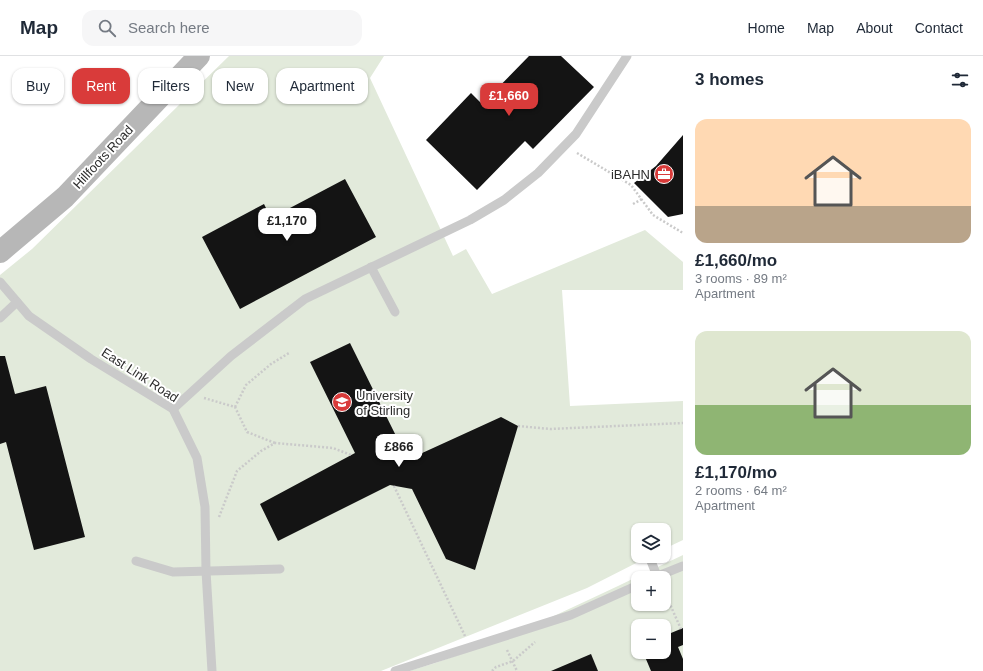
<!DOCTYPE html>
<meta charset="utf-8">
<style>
:root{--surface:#fff;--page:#f6f6f7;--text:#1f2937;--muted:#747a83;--line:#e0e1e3;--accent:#d93b3a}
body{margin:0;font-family:Helvetica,sans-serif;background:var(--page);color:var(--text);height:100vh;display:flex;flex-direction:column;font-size:15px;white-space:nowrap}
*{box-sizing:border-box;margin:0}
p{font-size:13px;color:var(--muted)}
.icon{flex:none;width:22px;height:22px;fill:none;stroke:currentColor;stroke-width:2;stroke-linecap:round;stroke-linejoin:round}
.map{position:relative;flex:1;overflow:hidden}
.details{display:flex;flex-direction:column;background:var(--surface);width:300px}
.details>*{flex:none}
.banner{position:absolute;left:12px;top:12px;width:380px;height:36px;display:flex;gap:8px}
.buttons{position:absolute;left:631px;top:467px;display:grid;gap:8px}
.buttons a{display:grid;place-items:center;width:40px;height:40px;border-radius:8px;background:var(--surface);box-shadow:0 1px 3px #0004;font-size:20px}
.price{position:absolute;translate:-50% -34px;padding:0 9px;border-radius:8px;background:#fff;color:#222;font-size:13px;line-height:26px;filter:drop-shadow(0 1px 2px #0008)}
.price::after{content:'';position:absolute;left:50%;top:24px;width:12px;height:9px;margin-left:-6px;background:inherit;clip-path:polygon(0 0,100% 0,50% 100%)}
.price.active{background:var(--accent);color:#fff}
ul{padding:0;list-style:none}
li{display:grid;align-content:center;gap:8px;height:212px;padding:0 12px}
li span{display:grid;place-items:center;height:124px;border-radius:12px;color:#555}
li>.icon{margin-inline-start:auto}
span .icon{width:72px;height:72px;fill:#fffc;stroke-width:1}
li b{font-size:17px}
h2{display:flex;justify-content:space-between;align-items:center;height:48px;padding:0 12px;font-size:17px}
.pill{padding:0 14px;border-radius:12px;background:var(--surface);box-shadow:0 1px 3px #0004;font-size:14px;line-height:36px}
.pill.active{background:var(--accent);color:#fff}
header{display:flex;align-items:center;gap:24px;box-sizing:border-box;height:56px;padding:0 20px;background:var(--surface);border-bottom:1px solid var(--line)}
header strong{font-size:19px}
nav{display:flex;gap:22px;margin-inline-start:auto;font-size:14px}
.search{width:280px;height:36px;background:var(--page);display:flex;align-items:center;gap:10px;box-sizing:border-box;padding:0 14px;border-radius:12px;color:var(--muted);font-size:15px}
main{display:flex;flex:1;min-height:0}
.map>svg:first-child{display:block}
.green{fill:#e2eadb;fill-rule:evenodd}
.building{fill:#141414}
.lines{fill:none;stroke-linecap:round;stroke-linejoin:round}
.path{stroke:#cacaca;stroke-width:2.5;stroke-dasharray:2 2;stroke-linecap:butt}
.service{stroke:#cacaca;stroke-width:9}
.secondary{stroke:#b7b7b7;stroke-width:22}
.labels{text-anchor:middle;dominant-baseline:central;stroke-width:4;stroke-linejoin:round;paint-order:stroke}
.street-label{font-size:13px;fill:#2d2d2d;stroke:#fff}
.poi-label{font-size:13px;fill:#2d2d2d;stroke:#fff;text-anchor:end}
</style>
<header>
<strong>Map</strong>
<div class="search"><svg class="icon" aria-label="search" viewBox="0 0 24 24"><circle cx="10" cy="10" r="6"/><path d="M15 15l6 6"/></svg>Search here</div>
<nav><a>Home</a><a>Map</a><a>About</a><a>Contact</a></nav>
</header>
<main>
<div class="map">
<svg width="683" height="615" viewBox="0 0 683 615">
<rect width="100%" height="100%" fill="#fff"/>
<g class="green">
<path d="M 229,0 L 384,0 L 370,22 L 453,200 L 466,193 L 492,238 L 645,174 L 683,206 L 683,234 L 562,234 L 570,350 L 683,345 L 683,484 L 664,493 L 664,474 L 638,474 L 638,500 L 650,500 L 587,532 L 381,615 L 0,615 L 0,219 L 32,193 Z"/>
<path d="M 683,499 L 683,615 L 409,615 C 503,588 594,541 683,499 ZM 638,522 L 664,522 L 664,548 L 638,548 ZM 638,570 L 664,570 L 664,596 L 638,596 Z"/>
</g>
<g class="building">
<path d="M 529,0 L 561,0 L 594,31 L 533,93 L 525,85 L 477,134 L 426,84 L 471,37 L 482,48 Z"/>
<path d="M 683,79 L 683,158 L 668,161 L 634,127 L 656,110 Z"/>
<path d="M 345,123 L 376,181 L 240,253 L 202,181 L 264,148 L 271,162 Z"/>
<path d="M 350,287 L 402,392 L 420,398 L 501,361 L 518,370 L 475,514 L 446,503 L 412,433 L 390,429 L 278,485 L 260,448 L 355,397 L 310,306 Z"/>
<path d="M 0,300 L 5,300 L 15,338 L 46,330 L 85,481 L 34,494 L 6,386 L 0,388 Z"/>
<path d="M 667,567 L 671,577 L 683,572 L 683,589 L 678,591 L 683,603 L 683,615 L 651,615 L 643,596 L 664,596 L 664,570 L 660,570 Z"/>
<path d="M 591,598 L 598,615 L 551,615 Z"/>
</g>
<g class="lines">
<g class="path">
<path d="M 577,97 L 631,129 L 653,159 L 683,177"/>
<path d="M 633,148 L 642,143"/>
<path d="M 204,342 L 235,351 L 247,376 L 275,387"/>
<path d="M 235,351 L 246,329 L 271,308 L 289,297"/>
<path d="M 518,370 L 550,373 L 683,367"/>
<path d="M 394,430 L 465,580"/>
<path d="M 219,461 L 237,415 L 261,395 L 275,387 L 333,392 L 351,399"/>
<path d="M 664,535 L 681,573"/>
<path d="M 507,594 L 517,615"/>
<path d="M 492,615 L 496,611 L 513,605 L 535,586"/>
</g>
<g class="service">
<path d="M 371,211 L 395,256"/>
<path d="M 0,226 L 29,260 L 91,303 L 173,353 L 197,402 L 205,451 L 206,515 L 212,615"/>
<path d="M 0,262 L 17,246"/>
<path d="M 173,353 L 231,300 L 305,243 L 470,164 L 504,144 L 538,117 L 576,78 L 627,0"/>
<path d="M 649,500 L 657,520"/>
<path d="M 136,505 L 173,516 L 280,513"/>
<path d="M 653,522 L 683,510"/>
<path d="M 395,615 L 571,559 L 638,529"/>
</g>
<path class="secondary" d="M 0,196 L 65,141 L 199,0"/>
</g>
<defs>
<g id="office-disc" transform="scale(1)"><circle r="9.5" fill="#d93b3a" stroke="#fff"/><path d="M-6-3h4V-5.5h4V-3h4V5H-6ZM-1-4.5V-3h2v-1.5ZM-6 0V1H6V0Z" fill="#fff"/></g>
<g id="university-disc" transform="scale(1)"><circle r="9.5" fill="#d93b3a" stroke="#fff"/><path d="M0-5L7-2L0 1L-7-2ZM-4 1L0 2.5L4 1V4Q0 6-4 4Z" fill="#fff"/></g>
</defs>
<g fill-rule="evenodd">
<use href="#office-disc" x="664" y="118"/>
<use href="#university-disc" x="342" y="346"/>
</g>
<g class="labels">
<g class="street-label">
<text transform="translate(103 101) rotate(-47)">Hillfoots Road</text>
<text transform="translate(140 319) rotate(33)">East Link Road</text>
</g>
<g class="poi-label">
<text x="650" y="118">iBAHN</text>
<text x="356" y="339" text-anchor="start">University<tspan x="356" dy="15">of Stirling</tspan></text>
</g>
</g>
</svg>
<div class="buttons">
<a><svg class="icon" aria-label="layers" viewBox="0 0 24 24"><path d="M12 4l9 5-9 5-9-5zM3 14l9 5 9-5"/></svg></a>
<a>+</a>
<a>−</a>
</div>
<b class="price active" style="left:509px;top:61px">£1,660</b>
<b class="price" style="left:287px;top:186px">£1,170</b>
<b class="price" style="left:399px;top:412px">£866</b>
<div class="banner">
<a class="pill">Buy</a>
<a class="pill active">Rent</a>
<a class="pill">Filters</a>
<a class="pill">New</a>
<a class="pill">Apartment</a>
</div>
</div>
<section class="details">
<h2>3 homes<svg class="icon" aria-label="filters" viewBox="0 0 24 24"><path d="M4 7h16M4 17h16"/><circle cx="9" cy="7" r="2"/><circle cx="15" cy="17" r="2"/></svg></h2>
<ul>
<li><span style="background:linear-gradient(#ffd9b3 70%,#b9a48a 0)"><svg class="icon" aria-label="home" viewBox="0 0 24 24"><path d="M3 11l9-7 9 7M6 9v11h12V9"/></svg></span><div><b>£1,660/mo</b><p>3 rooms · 89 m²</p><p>Apartment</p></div></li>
<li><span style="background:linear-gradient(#dfe7d0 60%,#8fb573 0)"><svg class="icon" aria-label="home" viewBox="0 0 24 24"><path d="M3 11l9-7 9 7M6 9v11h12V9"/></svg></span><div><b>£1,170/mo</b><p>2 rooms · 64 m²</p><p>Apartment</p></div></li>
</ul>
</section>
</main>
